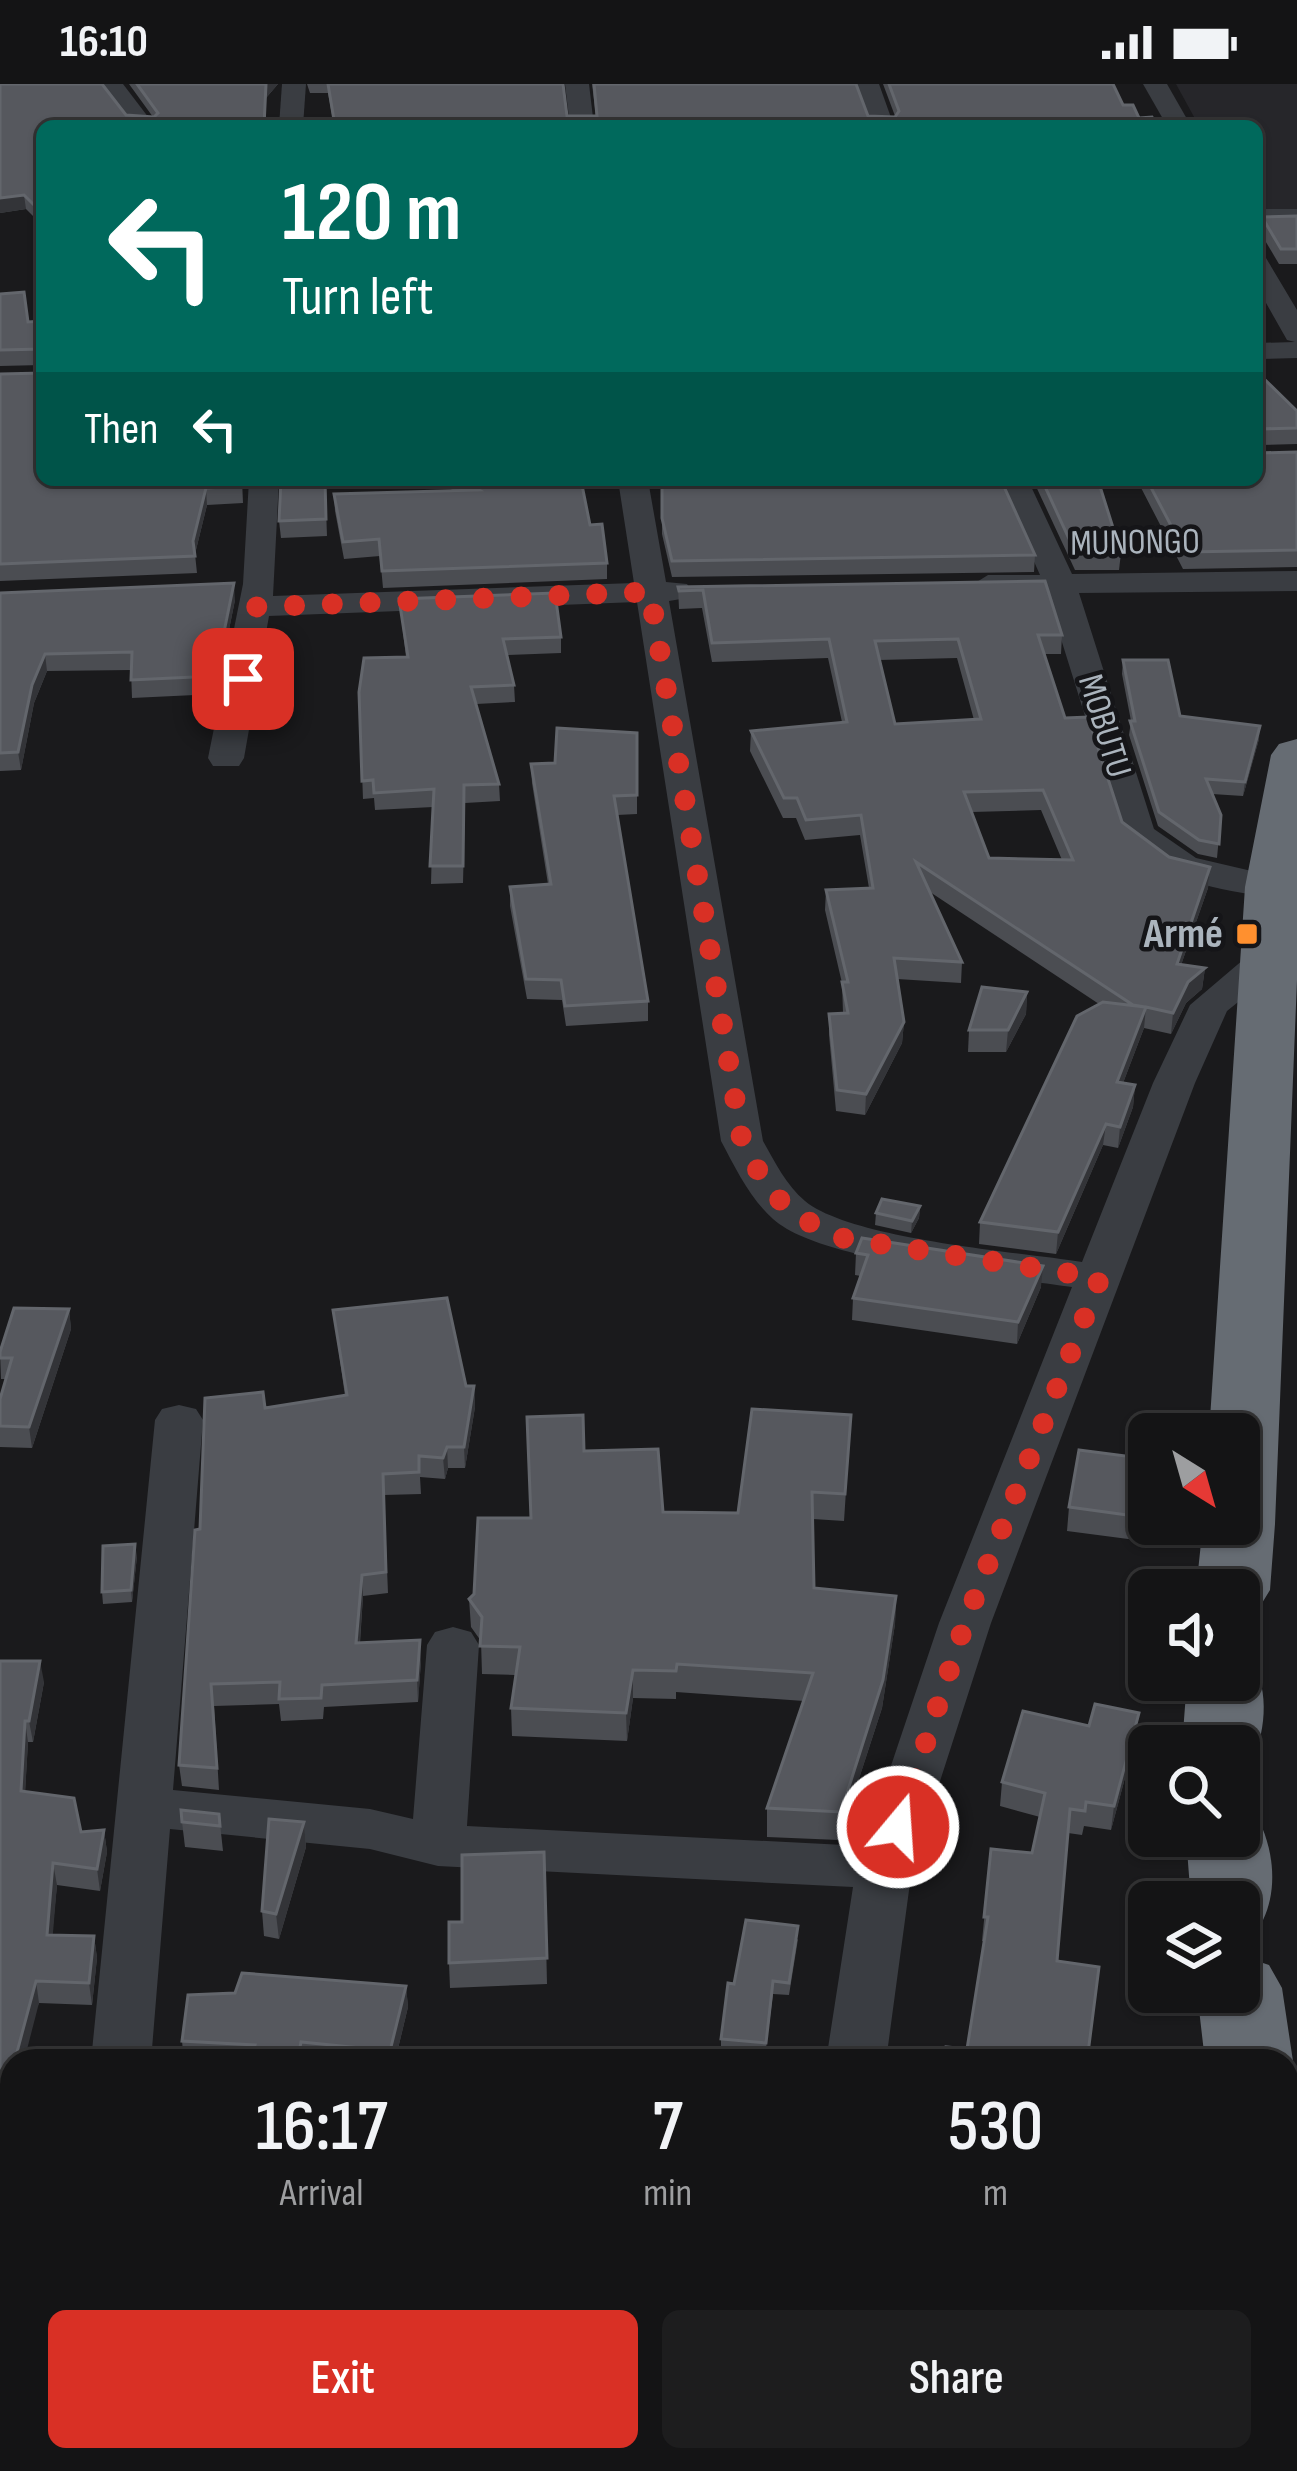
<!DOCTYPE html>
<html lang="en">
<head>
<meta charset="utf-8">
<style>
	:root { --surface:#141415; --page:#1d1d1e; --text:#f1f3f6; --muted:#9d9ea0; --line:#333334; --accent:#d93025 }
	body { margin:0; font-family:"Sofia Sans Condensed",sans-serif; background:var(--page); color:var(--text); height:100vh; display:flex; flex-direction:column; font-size:45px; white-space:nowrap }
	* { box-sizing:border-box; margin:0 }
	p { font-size:39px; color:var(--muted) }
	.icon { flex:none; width:66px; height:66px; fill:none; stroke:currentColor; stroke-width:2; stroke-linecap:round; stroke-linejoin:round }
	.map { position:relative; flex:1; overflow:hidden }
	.side { position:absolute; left:0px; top:1965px; width:1299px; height:423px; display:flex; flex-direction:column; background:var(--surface); border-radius:36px 36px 0 0; box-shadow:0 3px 9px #0004,0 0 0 3px var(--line) }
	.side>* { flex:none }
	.top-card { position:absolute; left:36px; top:36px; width:1227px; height:366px; border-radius:18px; box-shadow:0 3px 9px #0004,0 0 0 3px var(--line); background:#00695c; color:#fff; overflow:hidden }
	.needle { width:78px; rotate:143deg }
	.buttons { position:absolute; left:1128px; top:1329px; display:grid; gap:24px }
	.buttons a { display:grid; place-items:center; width:132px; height:132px; border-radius:18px; background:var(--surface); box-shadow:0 3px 9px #0004,0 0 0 3px var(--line); font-size:60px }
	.pin { position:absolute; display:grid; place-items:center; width:102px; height:102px; color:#fff; margin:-51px; border-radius:24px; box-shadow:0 6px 18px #0006 }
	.me { position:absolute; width:132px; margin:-66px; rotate:18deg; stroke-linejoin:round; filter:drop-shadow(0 0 9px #0008) }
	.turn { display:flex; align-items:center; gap:42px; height:252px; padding:0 48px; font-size:54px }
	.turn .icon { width:156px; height:156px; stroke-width:2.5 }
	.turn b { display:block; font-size:84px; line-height:102px }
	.then { display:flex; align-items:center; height:114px; padding:0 48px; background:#0003; gap:24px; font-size:45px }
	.eta { display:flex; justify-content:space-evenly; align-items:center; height:204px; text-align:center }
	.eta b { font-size:72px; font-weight:600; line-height:84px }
	.button { display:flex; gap:24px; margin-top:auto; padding:24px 48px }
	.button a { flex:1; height:138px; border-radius:18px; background:var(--accent); color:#fff; font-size:48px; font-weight:600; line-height:138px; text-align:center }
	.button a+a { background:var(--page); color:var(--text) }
	.status { display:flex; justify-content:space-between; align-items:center; height:84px; padding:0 60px; background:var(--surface); direction:ltr }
	.status svg { height:33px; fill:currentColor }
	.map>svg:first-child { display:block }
</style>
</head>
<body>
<div class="status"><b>16:10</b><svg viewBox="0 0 49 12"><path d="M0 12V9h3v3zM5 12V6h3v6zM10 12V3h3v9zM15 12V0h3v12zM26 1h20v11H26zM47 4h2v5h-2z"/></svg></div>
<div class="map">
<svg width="1297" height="2387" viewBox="0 0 1297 2387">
	<rect width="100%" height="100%" fill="#1a1a1c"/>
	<polygon fill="#26262a" points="1176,0 1297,0 1297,126 1257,127 1257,42 1199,42"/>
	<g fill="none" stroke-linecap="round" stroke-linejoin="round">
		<g fill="#3a3d42" fill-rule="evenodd">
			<polygon points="99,0 123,0 155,42 131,42"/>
			<polygon points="282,0 306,0 303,42 279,42"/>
			<polygon points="565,0 589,0 594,42 570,42"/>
			<polygon points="855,0 879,0 894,42 870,42"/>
			<polygon points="1143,0 1167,0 1191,42 1167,42"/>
			<rect x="1257" y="125" width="40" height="16"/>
			<polygon points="1257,172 1266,174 1297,226 1297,274 1257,275 1257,259 1295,258 1287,256 1257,203"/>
			<path d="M 249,396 L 279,396 L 273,512 L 634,499 L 618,396 L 648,396 L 666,498 L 687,500 L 692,507 L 687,514 L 669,517 L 763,1057 C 775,1078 786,1101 805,1117 C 851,1155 1017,1168 1082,1178 L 1153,999 L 1190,921 L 1257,864 L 1271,860 L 1297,864 L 1297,888 L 1279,885 L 1227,927 L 1195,999 L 991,1539 L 912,1784 L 886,1977 L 826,1977 L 853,1803 L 438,1782 L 370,1765 L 170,1745 L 151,1977 L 91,1977 L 155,1336 L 162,1325 L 179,1321 L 196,1325 L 203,1336 L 173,1706 L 370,1725 L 413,1735 L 427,1561 L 435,1548 L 453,1543 L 471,1548 L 479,1561 L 467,1742 L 864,1762 L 939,1539 L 1072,1203 C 1001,1192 822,1179 773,1135 C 749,1113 736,1085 721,1057 L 637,518 L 269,532 L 244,674 L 239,682 L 213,682 L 208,674 L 243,500 Z"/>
			<path d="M 998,396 L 1028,396 L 1072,490 L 1297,487 L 1297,507 L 1079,509 L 1154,745 L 1196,774 L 1286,795 L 1292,803 L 1286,811 L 1273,814 C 1218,805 1165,798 1124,757 L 1047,510 L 988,511 L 972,501 L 988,491 L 1040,491 Z"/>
			<polygon points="776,2376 842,2376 841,2387 775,2387"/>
		</g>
		<g fill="#666c73" fill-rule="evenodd">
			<polygon points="1297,655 1297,896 1275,1440 1270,1506 1259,1524 1239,1530 1239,1506 1196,1506 1203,1440 1239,1440 1239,1350 1209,1350 1245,803 1271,671 1279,660"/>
			<path d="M 1239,1573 L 1252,1577 C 1270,1607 1266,1652 1249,1682 L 1239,1685 L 1239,1662 L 1182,1662 L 1187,1596 L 1239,1596 Z"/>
			<path d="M 1239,1726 L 1256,1731 C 1274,1763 1279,1807 1261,1840 L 1239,1847 L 1239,1818 L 1191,1818 L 1186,1752 L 1239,1752 Z"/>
			<polygon points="1239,1871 1269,1881 1282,1904 1293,1977 1287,1988 1287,1977 1205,1977 1197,1908 1239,1908"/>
			<polygon points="1287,2200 1297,2204 1297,2352 1287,2348"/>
		</g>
	</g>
	<g fill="#4b4d52" fill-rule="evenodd">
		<polygon points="0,0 102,0 126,31 153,33 129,0 278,0 266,14 266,42 42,42 42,141 26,125 0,129"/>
		<polygon points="307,0 563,0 567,32 596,32 592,0 856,0 868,32 895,32 883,0 1113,0 1123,21 1139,34 1157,42 334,42 328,9 310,9"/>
		<polygon points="1297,132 1297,180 1279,180 1260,148 1262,133"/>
		<polygon points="0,210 28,238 42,237 42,281 0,282"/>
		<polygon points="1257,288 1297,327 1297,360 1257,361"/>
		<polygon points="0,290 242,396 243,419 207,421 195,470 197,489 0,497"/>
		<polygon points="1297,368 1297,483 1183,485 1137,396 1257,396"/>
		<polygon points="325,396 327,452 281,454 279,437"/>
		<polygon points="436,396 581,396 590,441 607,479 607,495 383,504 380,472 344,475 335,427 334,410 454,407"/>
		<polygon points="662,396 1035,471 1034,488 672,493 662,450"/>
		<polygon points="1033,396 1098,396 1121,469 1119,486 1075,486"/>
		<path d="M 678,503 L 1062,551 L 1061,570 L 1044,570 L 1065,634 L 1122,738 L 1169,773 L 1210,783 L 1208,804 L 1181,881 L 1205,884 L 1202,905 L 1186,919 L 1171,950 L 1144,944 L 1123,999 L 1135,1001 L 1133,1023 L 1118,1064 L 1103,1061 L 1056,1170 L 979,1160 L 980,1138 L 1099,920 L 930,808 L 962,878 L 961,899 L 897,895 L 904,938 L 902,959 L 865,1031 L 836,1027 L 829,951 L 829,930 L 843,929 L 842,899 L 825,826 L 826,806 L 869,804 L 860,751 L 805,756 L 796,734 L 783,734 L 750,667 L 751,647 L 842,638 L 828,574 L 712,578 L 702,524 L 679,525 ZM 957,574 L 974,636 L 895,640 L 879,576 ZM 1041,726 L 1062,776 L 989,774 L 972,728 Z"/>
		<polygon points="0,509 235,516 216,610 132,614 131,586 47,587 34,619 21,686 0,687"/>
		<polygon points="399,515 561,553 561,569 507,571 514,601 515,618 476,620 499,700 500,717 465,719 463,799 431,800 433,723 375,726 374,714 363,715 359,608 406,573"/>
		<polygon points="1123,576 1180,632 1259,655 1243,712 1212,710 1221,731 1217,774 1198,770 1158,742 1129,651 1131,637 1122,590"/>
		<polygon points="637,649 637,730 617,731 648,917 648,937 566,942 562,916 527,915 510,822 510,803 548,800 532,699 531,680 555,679"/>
		<polygon points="1027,908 1026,930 1006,968 968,968 969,946"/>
		<polygon points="920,1122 919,1134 911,1149 875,1141 876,1129"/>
		<polygon points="856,1169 1041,1203 1017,1260 852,1236 853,1214 861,1192 855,1191"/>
		<polygon points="69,1225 71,1245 32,1364 0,1363 0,1315 6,1295 1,1295 0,1268"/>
		<polygon points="333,1226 466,1302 474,1302 475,1323 465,1384 448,1384 445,1395 420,1393 421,1410 384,1411 388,1509 363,1512 360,1559 421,1577 418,1618 324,1623 323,1635 281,1637 279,1620 214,1622 219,1706 182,1702 179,1681 200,1445 265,1324 345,1312"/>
		<polygon points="851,1331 844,1437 813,1435 814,1504 896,1512 895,1540 882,1624 839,1756 767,1753 767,1724 804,1617 676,1608 676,1615 633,1614 627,1657 512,1652 511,1624 515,1591 482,1590 481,1557 471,1543 469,1515 531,1434 584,1367 663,1428 738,1429"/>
		<polygon points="1149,1375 1149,1440 1154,1440 1151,1458 1067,1447 1069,1423"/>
		<polygon points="137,1472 132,1518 103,1520 102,1508"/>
		<polygon points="0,1577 44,1598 33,1658 28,1658 25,1708 81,1748 104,1746 107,1768 100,1807 57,1801 52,1851 94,1852 97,1874 92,1921 39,1919 12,1977 12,2035 0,2035"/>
		<polygon points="1136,1653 1111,1746 1084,1742 1082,1751 1068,1749 984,1857 982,1857 991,1765 1032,1769 1040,1733 1000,1722 1002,1698"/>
		<polygon points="219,1730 223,1767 185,1763 182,1738"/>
		<polygon points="304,1738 306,1763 279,1855 264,1852 262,1827"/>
		<polygon points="544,1768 547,1900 450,1904 449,1879 462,1838"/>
		<polygon points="798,1855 789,1911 773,1910 765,1972 721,1968 721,1955 734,1900"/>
		<polygon points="406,1902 408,1923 395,1977 184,1977 182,1957"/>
		<polygon points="12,2376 334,2376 334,2387 0,2387"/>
		<polygon points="1106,2376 1143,2376 1142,2387 1105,2387"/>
	</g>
	<g fill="#333438">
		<polygon points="266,0 278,0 266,14 264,42"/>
		<polygon points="24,111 26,125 0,129 0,114"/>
		<polygon points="206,404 207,421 194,474 193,457"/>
		<polygon points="234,499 235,516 216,610 215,592"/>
		<polygon points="45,570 47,587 34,619 21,686 18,668 32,601"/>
		<polygon points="1260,642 1259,655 1243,712 1245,698"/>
		<polygon points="1210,783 1208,804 1174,901 1177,880"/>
		<polygon points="1205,884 1202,905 1186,919 1171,950 1173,929 1188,898"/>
		<polygon points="1027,908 1026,930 1006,968 1008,946"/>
		<polygon points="1146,923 1144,944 1115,1020 1117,998"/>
		<polygon points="904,938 902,959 865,1031 866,1010"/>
		<polygon points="1135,1001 1133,1023 1118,1064 1120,1043"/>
		<polygon points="1106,1040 1103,1061 1056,1170 1058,1148"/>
		<polygon points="920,1122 919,1134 911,1149 912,1137"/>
		<polygon points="1043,1182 1041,1203 1017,1260 1018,1238"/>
		<polygon points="69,1225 71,1245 32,1364 29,1343"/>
		<polygon points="474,1302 475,1323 465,1384 464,1363"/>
		<polygon points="447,1363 448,1384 445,1395 443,1374"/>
		<polygon points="135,1460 137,1472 132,1518 131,1506"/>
		<polygon points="362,1491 363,1512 358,1581 356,1559"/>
		<polygon points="896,1512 895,1540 882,1624 839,1756 841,1728"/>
		<polygon points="420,1556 421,1577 418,1618 417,1596"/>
		<polygon points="40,1577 44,1598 33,1658 29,1637"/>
		<polygon points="633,1586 633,1614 627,1657 626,1629"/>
		<polygon points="1139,1629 1136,1653 1111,1746 1114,1722"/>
		<polygon points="25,1637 28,1658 24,1729 21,1707"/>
		<polygon points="304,1738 306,1763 279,1855 276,1830"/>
		<polygon points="104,1746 107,1768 100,1807 97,1785"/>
		<polygon points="53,1779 57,1801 51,1872 47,1851"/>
		<polygon points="94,1852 97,1874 92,1921 89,1899"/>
		<polygon points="36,1897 39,1919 24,1977 17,1968"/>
		<polygon points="406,1902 408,1923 395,1977 391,1977 390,1967"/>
	</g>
	<g fill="#56585e" stroke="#63666c" stroke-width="3" fill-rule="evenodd">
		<polygon points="0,0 102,0 126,31 154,33 158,29 137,0 266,0 264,42 42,42 42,129 24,111 0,114"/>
		<polygon points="328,0 563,0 567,32 597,32 594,0 856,0 868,32 895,33 899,27 889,0 1113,0 1123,21 1133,21 1139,34 1152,33 1157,42 335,42"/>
		<polygon points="1297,132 1297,165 1281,165 1262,133"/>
		<polygon points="24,208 28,238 42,237 42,265 0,266 0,210"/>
		<polygon points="1257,288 1297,327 1297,344 1257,345"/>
		<polygon points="42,289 42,396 242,396 242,402 206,404 193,457 195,472 0,480 0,290"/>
		<polygon points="1297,368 1297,466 1185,468 1147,396 1257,396 1257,369"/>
		<polygon points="281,396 325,396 326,435 279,437"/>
		<polygon points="462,396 581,396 590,441 602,440 607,479 382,487 379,455 343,458 334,410 479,406"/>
		<polygon points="662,396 1001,396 1035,471 672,477 662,434"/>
		<polygon points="1042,396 1098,396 1121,469 1076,470"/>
		<path d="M 1045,497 L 1062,551 L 1038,551 L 1065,634 L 1088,633 L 1122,738 L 1169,773 L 1210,783 L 1177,880 L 1205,884 L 1188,898 L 1173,929 L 1146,923 L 1117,998 L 1135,1001 L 1120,1043 L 1106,1040 L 1058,1148 L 980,1138 L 1077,932 L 1103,918 L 1145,923 L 1133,921 L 916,778 L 962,878 L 894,874 L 904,938 L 866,1010 L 837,1006 L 829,930 L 848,929 L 842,898 L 848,898 L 826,806 L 873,804 L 861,731 L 806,736 L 797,714 L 784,714 L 751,647 L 847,638 L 829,555 L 712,559 L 703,506 L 679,507 L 678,503 ZM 958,555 L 981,635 L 895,640 L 875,557 ZM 1043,706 L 1073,776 L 989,774 L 964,708 Z"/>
		<polygon points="234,499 215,592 131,596 132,568 45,570 32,601 18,668 0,669 0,509"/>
		<polygon points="555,509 561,553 503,555 514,601 471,603 499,700 464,701 463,782 430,782 434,705 374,709 373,696 362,697 359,608 364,574 408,573 399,515"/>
		<polygon points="1123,576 1168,576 1180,632 1260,642 1245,698 1206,695 1221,731 1219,760 1199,756 1159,728 1130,637 1135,637"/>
		<polygon points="557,644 637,649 637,711 614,712 648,917 565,922 561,896 526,895 510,803 551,800 531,680 555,679"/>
		<polygon points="982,903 1027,908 1008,946 969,946"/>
		<polygon points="882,1115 920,1122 912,1137 876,1129"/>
		<polygon points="862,1154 1043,1182 1018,1238 853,1214 868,1171 856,1169"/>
		<polygon points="447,1214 466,1302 474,1302 464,1363 447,1363 443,1374 419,1372 419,1388 383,1390 386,1488 362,1491 356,1559 420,1556 417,1596 322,1601 321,1614 279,1615 280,1598 211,1600 217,1684 179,1681 195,1446 200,1445 205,1314 263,1308 265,1324 347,1311 333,1226"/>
		<polygon points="14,1224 69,1225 29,1343 0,1342 0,1315 12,1274 0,1274 0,1268"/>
		<polygon points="752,1325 851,1331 845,1410 812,1408 814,1504 896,1512 883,1596 841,1728 767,1724 813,1589 677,1580 676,1587 633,1586 626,1629 511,1624 520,1563 480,1562 482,1533 469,1515 474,1510 478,1434 531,1434 527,1333 583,1331 584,1367 658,1365 663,1428 738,1429"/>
		<polygon points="1079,1366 1149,1375 1149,1434 1069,1423"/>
		<polygon points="135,1460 131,1506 102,1508 103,1462"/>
		<polygon points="0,1577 40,1577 29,1637 25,1637 21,1707 74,1714 81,1748 104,1746 97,1785 53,1779 47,1851 94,1852 89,1899 36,1897 17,1968 74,1971 73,1977 12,1977 12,2014 0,2013"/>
		<polygon points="1095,1620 1139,1629 1114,1722 1086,1718 1085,1727 1070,1725 1057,1877 1099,1883 1087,1977 944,1977 946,1963 967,1965 988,1833 984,1833 991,1765 1032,1769 1045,1709 1002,1698 1023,1627 1089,1642"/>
		<polygon points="181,1726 219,1730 220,1742 182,1738"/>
		<polygon points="269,1735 304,1738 276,1830 262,1827"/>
		<polygon points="544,1768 547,1874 449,1879 449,1838 462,1838 462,1771"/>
		<polygon points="746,1836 798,1842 789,1899 773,1897 766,1959 721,1955 728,1899 734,1900"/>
		<polygon points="242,1889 406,1902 390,1967 301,1958 298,1973 252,1971 255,1961 182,1957 188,1911 235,1909"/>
		<polygon points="0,2095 12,2095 12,2376 154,2376 88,2387 0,2387 0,2247 2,2246"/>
		<polygon points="183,2376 331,2376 331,2387 182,2387"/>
		<polygon points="393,2376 500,2376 501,2387 393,2387"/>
		<polygon points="566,2376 707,2376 706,2387 565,2387"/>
		<polygon points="1107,2376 1143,2376 1143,2382 1107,2377"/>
		<polygon points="890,2384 954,2387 890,2387"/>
	</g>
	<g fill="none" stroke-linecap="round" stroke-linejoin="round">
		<polyline stroke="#d93025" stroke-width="21" stroke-dasharray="0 37.8" points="243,595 254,523 650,508 742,1057 766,1101 791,1128 836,1153 1100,1194 965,1539 898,1743"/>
	</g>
	<rect fill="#ff902f" stroke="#151518" stroke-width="4.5" x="1235" y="838" width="24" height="24" rx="6"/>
	<g text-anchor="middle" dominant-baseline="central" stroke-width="9" stroke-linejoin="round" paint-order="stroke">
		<g font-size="36" fill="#abb4bd" stroke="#151518">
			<text transform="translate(1135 459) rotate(-1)">MUNONGO</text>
			<text transform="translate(1104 642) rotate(73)">MOBUTU</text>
		</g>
		<g font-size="42" font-weight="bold" fill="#abb4bd" stroke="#151518" text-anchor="end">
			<text x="1223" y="850">Armé</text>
		</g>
	</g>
</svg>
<div class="buttons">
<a><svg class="needle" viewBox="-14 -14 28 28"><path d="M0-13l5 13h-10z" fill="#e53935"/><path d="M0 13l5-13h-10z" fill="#9d9ea0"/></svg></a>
<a><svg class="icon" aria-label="sound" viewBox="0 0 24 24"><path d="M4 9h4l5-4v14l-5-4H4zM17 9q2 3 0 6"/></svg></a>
<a><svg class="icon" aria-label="search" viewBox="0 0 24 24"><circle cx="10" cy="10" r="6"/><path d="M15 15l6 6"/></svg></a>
<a><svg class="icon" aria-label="layers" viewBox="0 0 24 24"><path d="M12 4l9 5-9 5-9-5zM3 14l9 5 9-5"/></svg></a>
</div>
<div class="pin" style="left:243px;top:595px;background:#d93025"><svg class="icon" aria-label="arrive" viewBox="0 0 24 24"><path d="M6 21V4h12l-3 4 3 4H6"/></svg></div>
<svg class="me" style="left:898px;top:1743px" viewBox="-20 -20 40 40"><circle r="17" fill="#d93025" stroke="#fff" stroke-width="3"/><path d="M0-11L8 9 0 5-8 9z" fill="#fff"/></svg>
<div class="top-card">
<div class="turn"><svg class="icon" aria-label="left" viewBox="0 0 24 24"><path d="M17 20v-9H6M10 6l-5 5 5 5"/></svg><div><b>120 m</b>Turn left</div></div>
<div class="then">Then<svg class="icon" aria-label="left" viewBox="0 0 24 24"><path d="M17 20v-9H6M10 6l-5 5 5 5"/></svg></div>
</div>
<section class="side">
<div class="eta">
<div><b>16:17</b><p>Arrival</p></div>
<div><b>7</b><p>min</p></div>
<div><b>530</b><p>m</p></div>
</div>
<div class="button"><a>Exit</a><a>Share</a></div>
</section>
</div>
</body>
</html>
